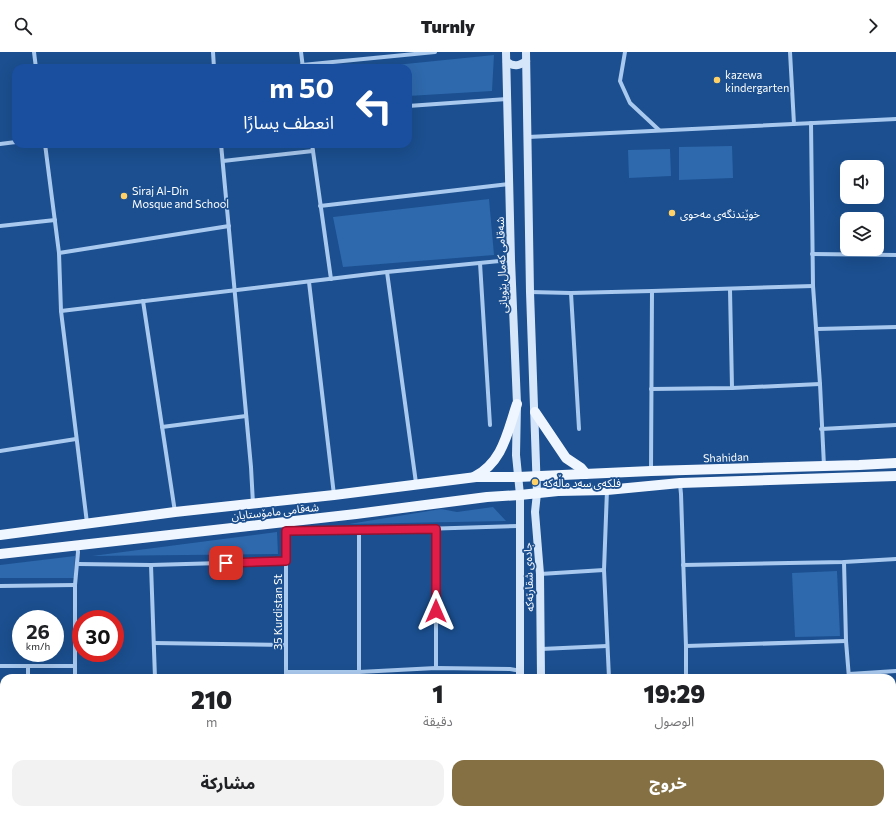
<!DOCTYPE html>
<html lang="ar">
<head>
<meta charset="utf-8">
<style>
	:root { --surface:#fff; --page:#f2f2f2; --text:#202124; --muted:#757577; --accent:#847042 }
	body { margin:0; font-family:Commissioner,"Noto Sans Arabic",sans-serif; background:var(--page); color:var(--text); direction:rtl; height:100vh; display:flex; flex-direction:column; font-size:15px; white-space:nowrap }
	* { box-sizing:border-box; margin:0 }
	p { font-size:13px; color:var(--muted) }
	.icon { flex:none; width:22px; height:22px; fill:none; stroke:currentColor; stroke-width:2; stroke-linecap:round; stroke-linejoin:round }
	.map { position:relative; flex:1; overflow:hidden; direction:ltr }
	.drawer { position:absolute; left:0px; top:622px; width:896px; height:140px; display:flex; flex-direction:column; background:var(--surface); border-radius:12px 12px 0 0; box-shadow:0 4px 16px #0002; direction:rtl }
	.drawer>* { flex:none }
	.hud { position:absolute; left:12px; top:12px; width:400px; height:84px; border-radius:12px; box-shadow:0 4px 16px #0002; direction:rtl; background:#1a4fa0; color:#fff; overflow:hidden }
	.controls { position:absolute; left:840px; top:108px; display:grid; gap:8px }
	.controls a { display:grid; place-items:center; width:44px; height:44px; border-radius:8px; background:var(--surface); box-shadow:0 4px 16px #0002; font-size:20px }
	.speed { position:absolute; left:12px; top:558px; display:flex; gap:8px; font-size:20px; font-weight:700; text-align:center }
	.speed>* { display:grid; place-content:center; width:52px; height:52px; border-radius:50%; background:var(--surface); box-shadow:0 4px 16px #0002; line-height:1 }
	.speed small { font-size:10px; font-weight:400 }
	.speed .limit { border:6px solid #d22; background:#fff; color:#111 }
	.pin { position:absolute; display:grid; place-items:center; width:34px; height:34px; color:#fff; margin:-17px; border-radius:8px; box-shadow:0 2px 6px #0006 }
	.me { position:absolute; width:44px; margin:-22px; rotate:0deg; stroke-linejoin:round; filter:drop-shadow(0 0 3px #0008) }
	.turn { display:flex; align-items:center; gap:14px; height:84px; padding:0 12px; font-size:18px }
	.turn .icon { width:52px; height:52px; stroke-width:2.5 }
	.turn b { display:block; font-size:28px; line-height:34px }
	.eta { display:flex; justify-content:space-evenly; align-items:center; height:68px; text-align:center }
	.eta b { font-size:24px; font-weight:800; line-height:28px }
	.button { display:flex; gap:8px; margin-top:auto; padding:8px 12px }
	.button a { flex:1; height:46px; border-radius:12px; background:var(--accent); color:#fff; font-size:16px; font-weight:800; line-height:46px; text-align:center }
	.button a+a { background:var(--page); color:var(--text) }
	header { display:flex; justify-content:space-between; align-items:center; height:52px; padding:0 12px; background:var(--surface); font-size:18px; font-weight:800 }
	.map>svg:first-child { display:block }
</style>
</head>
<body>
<header><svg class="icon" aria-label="forward" viewBox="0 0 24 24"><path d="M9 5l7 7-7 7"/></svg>Turnly<svg class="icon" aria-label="search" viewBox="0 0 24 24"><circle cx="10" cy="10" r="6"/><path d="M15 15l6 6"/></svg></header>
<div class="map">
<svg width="896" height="762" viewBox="0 0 896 762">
	<rect width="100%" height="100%" fill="#1b4f8f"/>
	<g fill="#2e69ad">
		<polygon points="494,3 492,39 408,44 408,16 366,16"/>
		<polygon points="732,94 733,126 679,128 679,95"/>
		<polygon points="670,97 671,124 629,126 628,98"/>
		<polygon points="489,147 494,203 343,215 333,165"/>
		<polygon points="493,455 506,469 349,472 441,457 457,460"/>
		<polygon points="277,480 278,502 92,504"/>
		<polygon points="75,504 74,526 0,526 0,513"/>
		<polygon points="837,519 840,584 795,585 792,521"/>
	</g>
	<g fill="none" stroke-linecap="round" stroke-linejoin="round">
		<g stroke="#a9c9ee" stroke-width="4">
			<polyline points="34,0 36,16"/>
			<polyline points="213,0 214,16"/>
			<polyline points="301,0 303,16"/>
			<polyline points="625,0 620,29 630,51 659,78"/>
			<polyline points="790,0 794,72"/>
			<polyline points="302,13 435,0"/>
			<polyline points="408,54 507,47"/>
			<polyline points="811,71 813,234 820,332 824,414"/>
			<polyline points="528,85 896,67"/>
			<polyline points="0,92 16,90"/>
			<polyline points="45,92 59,201 61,259 87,471"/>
			<polyline points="221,92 251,415 253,452"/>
			<polyline points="312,92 331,227"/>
			<polyline points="223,109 313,99"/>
			<polyline points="320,154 509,132"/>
			<polyline points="0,174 55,168"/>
			<polyline points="59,201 229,174"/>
			<polyline points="812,202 896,203"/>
			<polyline points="480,211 490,373"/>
			<polyline points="387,220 416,431"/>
			<polyline points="309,230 334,443"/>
			<polyline points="730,238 732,336"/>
			<polyline points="530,240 571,241 652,239 813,234"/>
			<polyline points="571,241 579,377"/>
			<polyline points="143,249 175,460"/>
			<polyline points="61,259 387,220 511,208"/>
			<polyline points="817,277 896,275"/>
			<polyline points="651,337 732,336 820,332"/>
			<polyline points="162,375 246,364"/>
			<polyline points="821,377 896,373"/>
			<polyline points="0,399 76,387"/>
			<polyline points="651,418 652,239"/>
			<polyline points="680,432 681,442 686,594 686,626"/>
			<polyline points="607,438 604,518 609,626"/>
			<polyline points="286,470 286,626"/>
			<polyline points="286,479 359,479 519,474"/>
			<polyline points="844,510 846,589 849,626"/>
			<polyline points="78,512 151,513 286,509"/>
			<polyline points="151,513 155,626"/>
			<polyline points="683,513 844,510 896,507"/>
			<polyline points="540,522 604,518"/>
			<polyline points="0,534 75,533"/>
			<polyline points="154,591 286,593"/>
			<polyline points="686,594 846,589"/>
			<polyline points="541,597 607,594"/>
			<polyline points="0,614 74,614"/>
			<polyline points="436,616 436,477"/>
			<polyline points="286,620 359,620 436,616 510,617 521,619"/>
			<polyline points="359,620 359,479"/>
			<polyline points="849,622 896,619"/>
			<polyline points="609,625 686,625"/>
			<polyline points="28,626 28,614"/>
			<polyline points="75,626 75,533 78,500 77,494"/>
			<polyline points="892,666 896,666"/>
			<polyline points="0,689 4,689"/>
			<polyline points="892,733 896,733"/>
			<polyline points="286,758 286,762"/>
			<polyline points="359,758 359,762"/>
			<polyline points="435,758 435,762"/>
			<polyline points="748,758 748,762"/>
			<polyline points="884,758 884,762"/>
			<polyline points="78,762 78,758"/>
		</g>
		<g stroke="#d6e6fa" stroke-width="8">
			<polyline points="506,0 511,208 517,352 516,403 520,443 520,626"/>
			<polyline points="526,0 530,240 537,441 535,460 540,522 541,626"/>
			<path d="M 507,10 C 514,15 519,14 526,9"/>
			<polyline points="521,758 521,762"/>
			<polyline points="542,762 542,758"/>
		</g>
		<g stroke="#f0f6ff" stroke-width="10">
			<polyline points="535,360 566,406 581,416 586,422"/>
			<path d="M 474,425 C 503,410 507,381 517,352"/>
			<polyline points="0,483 175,460 334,443 476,425 518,425 651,419 859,413 896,411"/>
			<polyline points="0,502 356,462 487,445 520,443 558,439 607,438 680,431 896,424"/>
		</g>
	</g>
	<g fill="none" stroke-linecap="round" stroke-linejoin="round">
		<defs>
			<polyline id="route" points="226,511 286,509 286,479 436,477 436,559"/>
		</defs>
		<use href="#route" stroke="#92132f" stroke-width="10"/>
		<use href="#route" stroke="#e11d48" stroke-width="7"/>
	</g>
	<g fill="#ffd166" stroke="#1b4f8f" stroke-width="1.5">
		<circle cx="717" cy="28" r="4"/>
		<circle cx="124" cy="144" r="4"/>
		<circle cx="672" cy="161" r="4"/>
		<circle cx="535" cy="430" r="4"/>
	</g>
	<g text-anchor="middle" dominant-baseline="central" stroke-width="3.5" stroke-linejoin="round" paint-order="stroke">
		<g font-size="11" fill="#fff" stroke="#1b4f8f" text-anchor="start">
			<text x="725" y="22">kazewa<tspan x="725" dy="13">kindergarten</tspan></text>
			<text x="132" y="138">Siraj Al-Din<tspan x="132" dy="13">Mosque and School</tspan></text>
			<text x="680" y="161">خوێندنگەی مەحوی</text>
			<text x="543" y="430">فلکەی سەد ماڵەکە</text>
		</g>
		<g font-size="11" fill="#fff" stroke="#1b4f8f">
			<text transform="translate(501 213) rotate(-92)">شەقامی کەمال بێویانی</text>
			<text transform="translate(726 405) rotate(-2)">Shahidan</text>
			<text transform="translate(275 459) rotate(-6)">شەقامی مامۆستایان</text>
			<text transform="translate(528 525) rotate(-92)">جادەی شقارتەکە</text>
			<text transform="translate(277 560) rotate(-90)">35 Kurdistan St</text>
		</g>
	</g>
</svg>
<div class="controls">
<a><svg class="icon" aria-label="sound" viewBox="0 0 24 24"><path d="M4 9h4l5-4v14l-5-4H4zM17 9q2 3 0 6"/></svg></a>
<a><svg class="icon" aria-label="layers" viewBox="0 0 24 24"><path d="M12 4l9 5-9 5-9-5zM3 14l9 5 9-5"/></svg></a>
</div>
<div class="speed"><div>26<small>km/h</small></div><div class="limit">30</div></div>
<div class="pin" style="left:226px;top:511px;background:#d93025"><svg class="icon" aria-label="arrive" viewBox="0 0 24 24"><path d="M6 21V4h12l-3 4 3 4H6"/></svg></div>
<svg class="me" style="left:436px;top:559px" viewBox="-20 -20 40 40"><path d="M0-17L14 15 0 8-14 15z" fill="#e11d48" stroke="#fff" stroke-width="4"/></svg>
<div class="hud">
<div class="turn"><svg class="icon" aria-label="left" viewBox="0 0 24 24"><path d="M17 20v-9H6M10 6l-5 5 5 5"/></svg><div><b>50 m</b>انعطف يسارًا</div></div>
</div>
<section class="drawer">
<div class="eta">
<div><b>19:29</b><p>الوصول</p></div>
<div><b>1</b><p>دقيقة</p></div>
<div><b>210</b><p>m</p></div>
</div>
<div class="button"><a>خروج</a><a>مشاركة</a></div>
</section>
</div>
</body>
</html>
